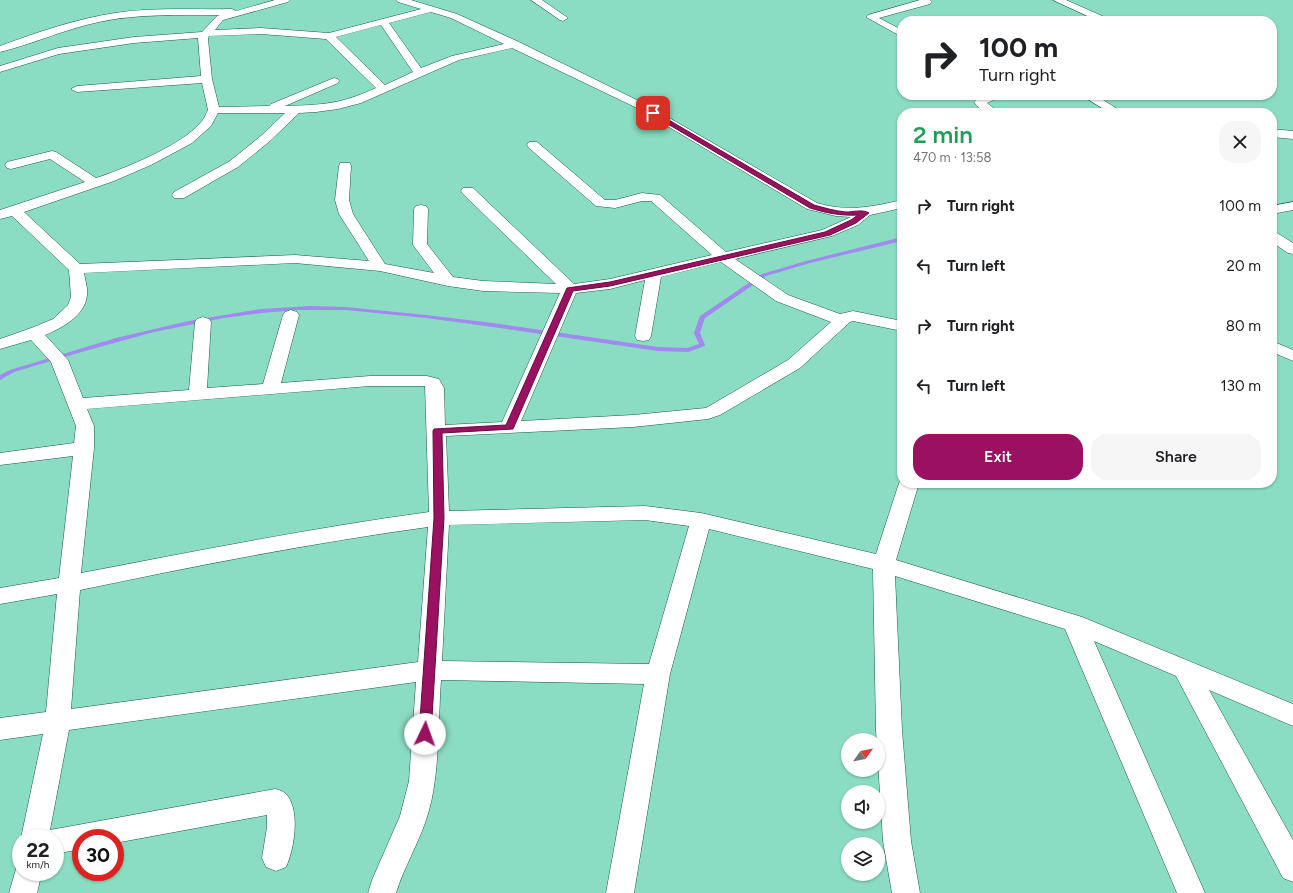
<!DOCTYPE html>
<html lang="en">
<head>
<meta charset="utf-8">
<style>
	:root { --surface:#fff; --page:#f6f6f6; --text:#202124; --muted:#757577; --accent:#9b1161 }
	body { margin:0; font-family:Figtree,sans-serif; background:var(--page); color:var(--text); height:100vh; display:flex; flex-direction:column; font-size:15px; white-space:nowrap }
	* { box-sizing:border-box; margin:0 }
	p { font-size:13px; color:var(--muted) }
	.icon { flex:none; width:22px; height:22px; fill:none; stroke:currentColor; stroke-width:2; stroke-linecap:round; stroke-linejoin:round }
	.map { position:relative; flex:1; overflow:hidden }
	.details { position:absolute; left:897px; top:108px; width:380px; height:380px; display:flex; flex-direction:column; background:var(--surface); border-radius:16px; box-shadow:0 1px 3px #0004 }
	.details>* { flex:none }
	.banner { position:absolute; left:897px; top:16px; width:380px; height:84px; border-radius:16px; box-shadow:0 1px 3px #0004; background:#fff; color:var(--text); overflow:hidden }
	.needle { width:26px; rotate:57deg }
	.fabs { position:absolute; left:841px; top:733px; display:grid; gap:8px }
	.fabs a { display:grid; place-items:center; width:44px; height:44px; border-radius:50%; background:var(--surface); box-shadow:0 1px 3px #0004; font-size:20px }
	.speed { position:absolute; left:12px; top:829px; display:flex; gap:8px; font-size:20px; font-weight:700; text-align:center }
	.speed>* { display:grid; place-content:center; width:52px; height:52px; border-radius:50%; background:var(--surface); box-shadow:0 1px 3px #0004; line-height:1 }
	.speed small { font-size:10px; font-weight:400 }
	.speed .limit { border:6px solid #d22; background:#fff; color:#111 }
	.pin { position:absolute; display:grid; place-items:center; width:34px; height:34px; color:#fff; margin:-17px; border-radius:8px; box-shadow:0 2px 6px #0006 }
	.me { position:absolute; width:44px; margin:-22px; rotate:3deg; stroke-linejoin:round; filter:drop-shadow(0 0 3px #0008) }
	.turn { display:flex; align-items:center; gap:14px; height:84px; padding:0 16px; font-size:18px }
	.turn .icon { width:52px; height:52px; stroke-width:2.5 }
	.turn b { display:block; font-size:28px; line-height:34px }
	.round { display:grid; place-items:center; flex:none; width:42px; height:42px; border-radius:16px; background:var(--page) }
	.head { display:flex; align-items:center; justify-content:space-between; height:68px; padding:0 16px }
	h1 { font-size:24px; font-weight:600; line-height:30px; color:#1e9e55 }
	.action { display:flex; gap:8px; margin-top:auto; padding:8px 16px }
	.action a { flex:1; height:46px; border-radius:16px; background:var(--accent); color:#fff; font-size:16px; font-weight:600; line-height:46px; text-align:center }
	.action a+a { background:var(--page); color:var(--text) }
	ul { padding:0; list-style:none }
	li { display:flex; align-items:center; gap:12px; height:60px; padding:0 16px }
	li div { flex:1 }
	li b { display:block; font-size:15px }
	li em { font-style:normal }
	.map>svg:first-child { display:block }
</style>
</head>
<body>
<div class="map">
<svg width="1293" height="893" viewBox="0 0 1293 893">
	<rect width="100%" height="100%" fill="#8adcc3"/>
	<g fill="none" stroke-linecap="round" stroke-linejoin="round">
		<polygon fill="#a089ef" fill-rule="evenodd" points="902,237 902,241 810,263 766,276 705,318 700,333 705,345 704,346 688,352 658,351 493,327 426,318 346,310 298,310 261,313 224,318 154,332 85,351 14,372 0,380 0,375 10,370 116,338 189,321 261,309 310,306 346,307 426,315 493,323 658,347 687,348 699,344 694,333 700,316 762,274 806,261"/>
		<defs>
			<g id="minor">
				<path d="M 275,0 L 290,0 L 288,2 L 223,20 L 215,30 L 261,28 L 329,33 L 421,9 L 398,2 L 396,0 L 411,0 L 457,14 L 519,42 L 645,104 L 817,203 C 847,212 872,207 902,200 L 902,208 L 870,215 L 858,225 L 832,236 L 735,259 L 788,295 L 840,314 L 853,311 L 902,321 L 902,331 L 853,321 L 850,322 L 800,368 L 720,415 L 708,419 L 633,427 L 446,436 L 449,511 L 645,506 L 701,513 L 876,554 L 899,483 L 902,478 L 902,483 L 919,483 L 896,560 L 1082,617 L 1293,704 L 1293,726 L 1209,690 L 1293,840 L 1293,882 L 1283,878 L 1176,676 L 1094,641 L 1205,893 L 1177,893 L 1065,629 L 895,576 L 902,730 L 911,841 L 920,893 L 892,893 L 883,841 L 876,730 L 873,569 L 709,529 L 670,674 L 634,893 L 606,893 L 644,684 L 441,680 C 438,721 440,778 427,817 C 419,843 404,867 396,893 L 368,893 L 372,880 L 400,816 L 409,781 L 416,682 L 69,730 L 50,830 L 275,789 C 279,790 283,791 286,794 C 301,810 294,850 286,867 L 276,871 L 266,867 L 262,858 L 267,827 L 267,815 L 115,843 L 115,838 L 81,838 L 81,849 L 55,854 L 55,838 L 21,838 L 43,734 L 0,740 L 0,718 L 46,712 L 57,594 L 0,604 L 0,588 L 59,578 L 73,456 L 0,465 L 0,453 L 74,443 L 76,426 L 51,362 L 31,340 L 0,349 L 0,339 L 34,327 L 53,319 L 68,305 L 71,297 L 69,270 L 12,216 L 0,219 L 0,210 L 85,182 L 50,159 L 11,169 L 7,168 L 5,165 L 7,162 L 52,151 L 56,152 L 96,178 C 124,169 185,144 202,121 C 205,118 206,113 208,110 L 202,83 L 77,92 L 71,89 L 77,86 L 201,76 L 198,38 L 134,43 L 59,54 L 0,72 L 0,66 L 58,48 L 134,37 L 202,32 L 217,16 L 220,15 C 180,16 139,13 99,22 C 65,29 33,44 0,52 L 0,46 C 38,32 76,19 115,13 C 154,7 193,10 232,9 L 236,11 ZM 431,12 L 451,18 L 504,44 L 452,56 L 421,68 L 389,23 ZM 381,25 L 413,72 L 385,85 L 336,37 ZM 261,34 L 326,39 L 376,88 C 341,104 323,105 285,106 L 338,83 L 339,81 L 338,79 L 334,78 L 271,104 L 269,106 L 219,107 L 212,79 L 208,39 L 209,36 ZM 512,48 L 637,108 L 807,209 L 836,216 L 851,217 L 822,230 L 726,252 L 660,195 L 642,193 L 615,200 L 605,200 L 537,142 L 529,142 L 527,145 L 529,148 L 596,206 L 615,208 L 642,201 L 651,201 L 712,255 L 610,279 L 574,284 L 473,188 L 463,188 L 461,191 L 463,194 L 556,284 L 483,281 L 453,277 L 427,244 L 428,209 L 426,206 L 421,205 L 416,206 L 414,209 L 413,245 L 434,273 L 385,264 L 353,214 L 349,200 L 351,166 L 350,163 L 340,163 L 339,166 L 335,200 L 339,214 L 369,261 L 295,255 L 80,264 L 24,212 L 114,181 L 151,165 L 192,143 L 211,126 L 218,113 L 285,113 L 262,135 L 230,161 L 174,192 L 172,195 L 174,198 L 184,198 L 238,167 L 270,141 L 299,113 L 316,112 L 338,109 L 361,103 L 459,60 ZM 721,262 L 776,301 L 831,322 L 788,360 L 706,408 L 633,415 L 521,421 L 576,293 L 610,289 L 645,280 L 635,336 L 637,340 L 643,341 L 649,340 L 651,336 L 661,277 ZM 295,263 L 380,271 L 448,286 L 483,291 L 560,293 L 502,422 L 445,425 L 444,388 L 439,379 L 427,376 L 370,376 L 281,383 L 299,315 L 297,312 L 291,310 L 285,312 L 283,315 L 263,384 L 207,388 L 211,322 L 209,319 L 203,317 L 197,319 L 195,322 L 189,390 L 83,398 L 68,360 L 45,335 C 62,328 85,316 87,295 C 88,288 85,280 84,273 ZM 370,386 L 425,386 L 429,512 C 312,528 197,551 81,573 L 94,448 L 94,426 L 87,409 ZM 645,520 L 689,526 L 649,664 L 442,661 L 449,525 ZM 428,527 L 418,662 L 71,709 L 80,590 C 195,566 311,543 428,527 Z"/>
				<polygon points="531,0 542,0 568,18 563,21 560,20"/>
				<polygon points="920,0 930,0 932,2 930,4 879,18 902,30 902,37 866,17 868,15"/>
				<polygon points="1053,0 1066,0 1109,19 1111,21 1098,21"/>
				<path d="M 987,95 L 1002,95 L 1000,97 L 987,103 L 1000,113 C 988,113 981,112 974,102 L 976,100 Z"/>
				<polygon points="1081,95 1095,95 1124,113 1110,113"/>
				<polygon points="1272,129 1293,131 1293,139 1272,137"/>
				<polygon points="1293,202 1293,210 1272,214 1272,206"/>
				<polygon points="1272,232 1277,233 1293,243 1293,254 1288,253 1272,242"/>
				<polygon points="1272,341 1293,350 1293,361 1272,352"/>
				<polygon points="21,861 21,872 42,872 37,893 9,893 18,862"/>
			</g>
		</defs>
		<use href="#minor" stroke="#195b4a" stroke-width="1"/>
		<use href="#minor" fill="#fff" fill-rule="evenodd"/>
	</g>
	<path fill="#9b1161" stroke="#650b3f" d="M 651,112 L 655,112 L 814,205 C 825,208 835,211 846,212 C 853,212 863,209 869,213 L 856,223 L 830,235 L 610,286 L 573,291 L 513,429 L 442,433 L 444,518 L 431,734 L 429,737 L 425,739 L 421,737 L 419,734 L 434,518 L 433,431 L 434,429 L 506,425 L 567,288 L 610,282 L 825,232 L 851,220 L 858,215 C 841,216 826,213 810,208 L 651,114 Z"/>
</svg>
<div class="fabs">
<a><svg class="needle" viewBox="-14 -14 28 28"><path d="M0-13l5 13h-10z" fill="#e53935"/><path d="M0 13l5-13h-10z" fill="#757577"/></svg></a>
<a><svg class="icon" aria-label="sound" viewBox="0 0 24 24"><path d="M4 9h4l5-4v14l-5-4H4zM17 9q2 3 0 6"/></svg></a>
<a><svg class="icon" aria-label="layers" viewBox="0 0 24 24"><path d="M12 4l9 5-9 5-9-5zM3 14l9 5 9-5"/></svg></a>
</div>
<div class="speed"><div>22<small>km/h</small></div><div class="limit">30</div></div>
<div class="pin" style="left:653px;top:113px;background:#d93025"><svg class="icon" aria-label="arrive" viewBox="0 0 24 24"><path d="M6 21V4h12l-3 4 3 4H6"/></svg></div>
<svg class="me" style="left:425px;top:734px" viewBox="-20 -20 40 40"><circle r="19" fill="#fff"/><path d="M0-13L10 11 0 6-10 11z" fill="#9b1161"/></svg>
<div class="banner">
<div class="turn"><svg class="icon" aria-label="right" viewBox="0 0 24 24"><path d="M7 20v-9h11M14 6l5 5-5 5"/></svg><div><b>100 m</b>Turn right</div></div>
</div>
<section class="details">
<div class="head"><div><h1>2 min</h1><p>470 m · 13:58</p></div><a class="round"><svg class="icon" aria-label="close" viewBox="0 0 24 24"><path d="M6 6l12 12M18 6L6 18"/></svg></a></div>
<ul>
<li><svg class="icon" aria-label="right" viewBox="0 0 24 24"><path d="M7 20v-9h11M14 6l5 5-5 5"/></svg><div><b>Turn right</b></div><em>100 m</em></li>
<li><svg class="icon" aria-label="left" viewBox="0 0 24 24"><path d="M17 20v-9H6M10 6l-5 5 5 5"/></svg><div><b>Turn left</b></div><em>20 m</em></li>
<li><svg class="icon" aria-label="right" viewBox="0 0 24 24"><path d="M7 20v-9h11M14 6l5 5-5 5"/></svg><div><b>Turn right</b></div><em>80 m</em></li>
<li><svg class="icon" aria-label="left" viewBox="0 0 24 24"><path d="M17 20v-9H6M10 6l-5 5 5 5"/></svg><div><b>Turn left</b></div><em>130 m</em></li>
</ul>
<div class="action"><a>Exit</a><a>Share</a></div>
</section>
</div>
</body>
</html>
